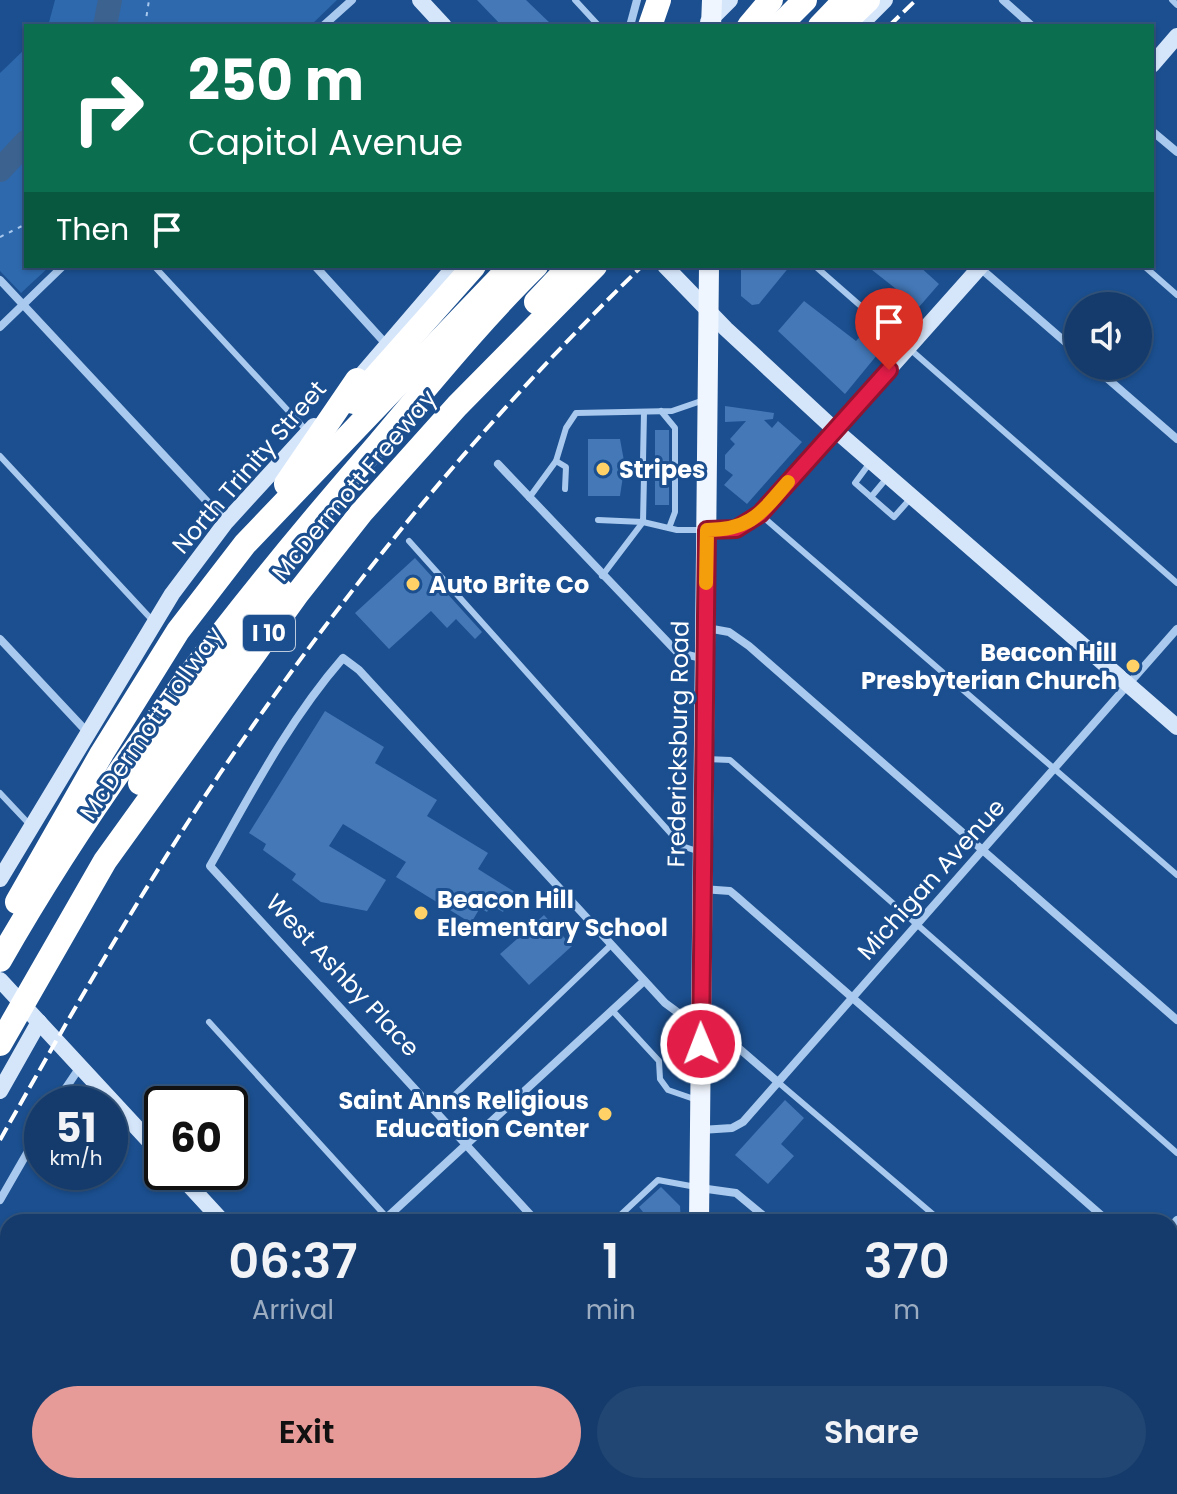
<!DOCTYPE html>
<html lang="en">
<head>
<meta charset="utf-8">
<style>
	:root { --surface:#143b6b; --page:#214673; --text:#f1f3f6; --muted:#9dadc1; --line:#33557e; --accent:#e69b98 }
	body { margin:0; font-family:Poppins,sans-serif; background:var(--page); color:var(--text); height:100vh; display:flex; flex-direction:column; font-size:30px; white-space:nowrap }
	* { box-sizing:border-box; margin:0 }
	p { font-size:26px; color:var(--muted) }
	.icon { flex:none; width:44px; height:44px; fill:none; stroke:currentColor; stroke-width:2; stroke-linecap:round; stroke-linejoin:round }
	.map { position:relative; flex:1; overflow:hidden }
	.side { position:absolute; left:0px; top:1214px; width:1178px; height:280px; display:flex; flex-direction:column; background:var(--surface); border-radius:24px 24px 0 0; box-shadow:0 2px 6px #0004,0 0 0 2px var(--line) }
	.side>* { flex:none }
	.top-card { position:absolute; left:24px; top:24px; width:1130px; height:244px; border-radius:0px; box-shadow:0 2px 6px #0004,0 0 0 2px var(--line); background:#0b6e4f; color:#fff; overflow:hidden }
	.fabs { position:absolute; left:1064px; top:292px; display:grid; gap:16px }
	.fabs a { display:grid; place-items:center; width:88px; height:88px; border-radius:50%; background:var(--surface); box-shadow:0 2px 6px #0004,0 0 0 2px var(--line); font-size:40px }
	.speed { position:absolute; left:24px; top:1086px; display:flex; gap:16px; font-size:40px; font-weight:700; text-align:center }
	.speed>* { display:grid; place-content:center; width:104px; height:104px; border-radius:50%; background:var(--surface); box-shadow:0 2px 6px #0004,0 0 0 2px var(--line); line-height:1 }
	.speed small { font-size:20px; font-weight:400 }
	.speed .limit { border:4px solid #111; border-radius:12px; background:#fff; color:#111 }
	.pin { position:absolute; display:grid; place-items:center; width:68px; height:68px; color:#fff; margin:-82px -34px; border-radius:50% 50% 50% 0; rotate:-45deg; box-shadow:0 0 8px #0007 }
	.pin .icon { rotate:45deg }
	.me { position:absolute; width:88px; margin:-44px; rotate:359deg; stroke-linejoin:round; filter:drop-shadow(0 0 6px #0008) }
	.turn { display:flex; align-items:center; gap:28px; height:168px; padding:0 32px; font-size:36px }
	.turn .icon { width:104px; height:104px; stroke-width:2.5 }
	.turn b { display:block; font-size:56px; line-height:68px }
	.then { display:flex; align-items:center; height:76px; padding:0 32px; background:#0003; gap:16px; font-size:30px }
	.eta { display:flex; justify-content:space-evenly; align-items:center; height:136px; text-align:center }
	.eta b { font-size:48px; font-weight:600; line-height:56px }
	.action { display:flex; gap:16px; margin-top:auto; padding:16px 32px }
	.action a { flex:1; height:92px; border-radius:48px; background:var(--accent); color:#111; font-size:32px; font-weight:600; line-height:92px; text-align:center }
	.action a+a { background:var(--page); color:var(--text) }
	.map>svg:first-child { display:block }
</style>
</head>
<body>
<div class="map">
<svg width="1177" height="1494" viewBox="0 0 1177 1494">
	<rect width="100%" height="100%" fill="#1b4f8f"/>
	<g fill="#2e69ad">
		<polygon points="55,0 337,0 310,26 48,26"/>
		<polygon points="26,48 26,266 50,266 21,293 0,271 0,73"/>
	</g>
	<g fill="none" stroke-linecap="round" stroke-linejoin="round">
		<g stroke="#3c6290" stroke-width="24">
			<polyline points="105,26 110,0"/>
			<polyline points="0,170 26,142"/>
		</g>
	</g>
	<g fill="#4478b7">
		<polygon points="477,0 526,0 553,26 502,26"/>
		<polygon points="741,266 790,266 759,304 752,305 741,296"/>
		<polygon points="867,266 919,266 939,284 919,307"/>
		<polygon points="804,301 856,341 868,328 886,344 845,394 778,331"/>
		<polygon points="725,406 774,413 773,419 764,420 772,428 778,421 802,442 747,504 724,485 733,475 725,469 725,455 735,444 730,439 746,421 725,422"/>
		<polygon points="655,430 669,430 669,505 655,505 655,475 645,470 638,476 623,476 620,496 588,496 588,439 620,439 624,461 637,461 644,467 655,461"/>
		<polygon points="415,558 482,632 475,639 456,619 447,628 431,611 389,649 355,613"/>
		<polygon points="325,711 384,747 375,763 437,800 427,816 488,853 478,869 515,892 503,912 491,905 487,912 480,908 471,923 396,877 406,862 343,824 329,846 386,880 367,911 321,902 292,880 296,874 263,850 266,844 249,833"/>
		<polygon points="544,915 572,946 529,985 500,954"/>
		<polygon points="785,1100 804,1118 781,1144 794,1156 768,1184 735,1155"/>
		<polygon points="661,1187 680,1206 681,1222 641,1222 643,1212 639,1207"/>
	</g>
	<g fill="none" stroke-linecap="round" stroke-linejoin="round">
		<g stroke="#a9c9ee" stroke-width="2" stroke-dasharray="4 6" stroke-linecap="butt">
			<polyline points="145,26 149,0"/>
			<polyline points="0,237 26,224"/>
		</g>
		<g stroke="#a9c9ee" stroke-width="6">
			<polyline points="575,0 599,26"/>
			<polyline points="1172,0 1177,5"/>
			<polyline points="154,266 306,430"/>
			<polyline points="815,266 1177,583"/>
			<polyline points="1144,266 1177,295"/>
			<polyline points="661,411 675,428 675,512 669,528"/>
			<polyline points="0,456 153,621"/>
			<polyline points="556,461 566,467 565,489"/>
			<polyline points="643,461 644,412"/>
			<polyline points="869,464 855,483 894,517 910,499"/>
			<polyline points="871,497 886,479"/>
			<polyline points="529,498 556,461 566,428 576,413 672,411 704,400"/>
			<polyline points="762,516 1177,875"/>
			<polyline points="598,520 643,522 644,476"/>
			<polyline points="409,541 682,846 700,852"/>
			<polyline points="602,576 643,522 677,530 703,530"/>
			<polyline points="707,759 730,760 1177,1153"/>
			<polyline points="0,793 30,825"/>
			<polyline points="612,1010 659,1061 660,1079 668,1090 697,1100"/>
			<polyline points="209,1022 391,1222"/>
			<polyline points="779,1083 942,1222"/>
			<polyline points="437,1112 611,945"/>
			<polyline points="613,1222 658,1180 696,1187"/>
			<polyline points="1170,1421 1177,1427"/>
			<polyline points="639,1486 646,1494"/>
		</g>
		<g stroke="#a9c9ee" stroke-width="8">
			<polyline points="1003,0 1032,26"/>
			<polyline points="323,26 352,0"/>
			<polyline points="630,26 637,0"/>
			<polyline points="1152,131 1177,152"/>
			<polyline points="315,266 386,344"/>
			<polyline points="979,267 1078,353"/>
			<polyline points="0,280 226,522"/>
			<polyline points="0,327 63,266"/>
			<polyline points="1093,366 1177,439"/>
			<polyline points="498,464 677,652 704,659"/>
			<polyline points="707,628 729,632 749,646 1177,1020"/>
			<polyline points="0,639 89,734"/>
			<polyline points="702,889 730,891 736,896 1109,1222"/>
			<polyline points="55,1104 80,1067"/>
			<polyline points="701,1130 732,1128 743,1122 1177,629"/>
			<polyline points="700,1188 736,1193 771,1222"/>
			<polyline points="0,1200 42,1127"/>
			<polyline points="382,1222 644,981"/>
			<path d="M 537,1222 L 210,866 C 250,795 289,720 343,658 L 359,670 L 665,1003 L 684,1017 L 720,1032 L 779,1083"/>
			<polyline points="1170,1228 1177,1220"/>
			<polyline points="1170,1275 1177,1281"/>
			<polyline points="0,1294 8,1303"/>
			<polyline points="178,1486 185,1494"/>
			<polyline points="1070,1486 1080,1494"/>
			<polyline points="252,1494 260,1486"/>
			<polyline points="937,1494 944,1486"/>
		</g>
		<g stroke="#d6e6fa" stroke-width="16">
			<polyline points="420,0 444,26"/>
			<polyline points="708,22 730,0"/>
			<polyline points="859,26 885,0"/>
			<polyline points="1152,65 1177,36"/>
			<polyline points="665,266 726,329 834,429 1177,727"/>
			<polyline points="352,386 455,266"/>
			<polyline points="707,530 736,529 760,514 981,266"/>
			<polyline points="0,879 172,594 226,522 314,426"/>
			<polyline points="0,980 162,1155"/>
			<polyline points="0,1091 39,1022"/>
			<polyline points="177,1172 223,1222"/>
			<polyline points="468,1486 476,1494"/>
			<polyline points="750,1486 759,1494"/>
		</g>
		<g stroke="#f0f6ff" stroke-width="20">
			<polyline points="711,26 712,0"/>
			<polyline points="699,1222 709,266"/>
			<polyline points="693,1486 693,1494"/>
		</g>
		<g stroke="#fff" stroke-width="24">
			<polyline points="650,26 659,0"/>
			<polyline points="749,26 771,0"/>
			<polyline points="779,26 805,0"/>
			<polyline points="820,26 845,0"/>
			<polyline points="841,26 868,0"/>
			<polyline points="536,302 570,266"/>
			<polyline points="353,402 474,266"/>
			<polyline points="286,484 357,380"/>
			<polyline points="140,783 222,667 281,590"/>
			<polyline points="17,902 102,753 178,631 245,544 511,266"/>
			<path d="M 0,960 C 106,774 239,604 379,443 C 430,383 480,321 536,266"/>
			<polyline points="0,1044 105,861 298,593 361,513 457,406 595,266"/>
		</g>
		<g stroke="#fff" stroke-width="4" stroke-dasharray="14 6" stroke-linecap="butt">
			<polyline points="889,26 916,0"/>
			<path d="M 0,1140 C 79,1000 159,859 252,727 C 367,562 498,406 642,266"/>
		</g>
	</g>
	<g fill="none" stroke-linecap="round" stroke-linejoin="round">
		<defs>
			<polyline id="route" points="701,1044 707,530 736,529 760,514 889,370"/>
		</defs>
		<use href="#route" stroke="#92132f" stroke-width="20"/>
		<use href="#route" stroke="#e11d48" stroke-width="14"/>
		<path stroke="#f59e0b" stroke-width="14" d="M 706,583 L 707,530 C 751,530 761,513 788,482"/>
	</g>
	<g fill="#ffd166" stroke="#1b4f8f" stroke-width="3">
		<circle cx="603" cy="469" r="8"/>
		<circle cx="413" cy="584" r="8"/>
		<circle cx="1133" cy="666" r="8"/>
		<circle cx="421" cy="913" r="8"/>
		<circle cx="605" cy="1114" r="8"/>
	</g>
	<g text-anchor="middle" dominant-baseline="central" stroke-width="6" stroke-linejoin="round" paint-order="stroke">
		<rect fill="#1b4f8f" stroke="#bbcadd" stroke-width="2" x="243" y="615" width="52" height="36" rx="6"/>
		<g font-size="22" font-weight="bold" fill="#fff">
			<text x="269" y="633">I 10</text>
		</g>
		<g font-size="24" fill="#fff" stroke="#1b4f8f">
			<text transform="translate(249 467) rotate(-49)">North Trinity Street</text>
			<text transform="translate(354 485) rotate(-50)">McDermott Freeway</text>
			<text transform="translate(151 723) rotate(-55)">McDermott Tollway</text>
			<text transform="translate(678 744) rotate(-89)">Fredericksburg Road</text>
			<text transform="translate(931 879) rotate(-48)">Michigan Avenue</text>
			<text transform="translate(343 975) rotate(47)">West Ashby Place</text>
		</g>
		<g font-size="24" font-weight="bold" fill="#fff" stroke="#1b4f8f" text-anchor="start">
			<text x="619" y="469">Stripes</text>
			<text x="429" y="584">Auto Brite Co</text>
			<text x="1117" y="652" text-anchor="end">Beacon Hill<tspan x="1117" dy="28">Presbyterian Church</tspan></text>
			<text x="437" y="899">Beacon Hill<tspan x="437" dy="28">Elementary School</tspan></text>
			<text x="589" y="1100" text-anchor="end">Saint Anns Religious<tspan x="589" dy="28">Education Center</tspan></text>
		</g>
	</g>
</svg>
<div class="fabs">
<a><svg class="icon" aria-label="sound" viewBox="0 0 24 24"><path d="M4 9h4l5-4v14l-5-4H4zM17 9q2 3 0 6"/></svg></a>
</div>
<div class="speed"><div>51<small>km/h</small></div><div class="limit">60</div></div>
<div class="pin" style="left:889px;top:370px;background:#d93025"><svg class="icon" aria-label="arrive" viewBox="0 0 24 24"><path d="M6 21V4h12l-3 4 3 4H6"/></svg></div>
<svg class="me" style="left:701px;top:1044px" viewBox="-20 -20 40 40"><circle r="17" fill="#e11d48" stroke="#fff" stroke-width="3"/><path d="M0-11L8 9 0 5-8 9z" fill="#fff"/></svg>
<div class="top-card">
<div class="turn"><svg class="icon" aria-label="right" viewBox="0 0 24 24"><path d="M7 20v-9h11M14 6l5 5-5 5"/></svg><div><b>250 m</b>Capitol Avenue</div></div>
<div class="then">Then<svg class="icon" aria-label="arrive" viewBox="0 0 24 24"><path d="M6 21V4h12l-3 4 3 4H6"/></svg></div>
</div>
<section class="side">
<div class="eta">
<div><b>06:37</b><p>Arrival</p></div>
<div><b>1</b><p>min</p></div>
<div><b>370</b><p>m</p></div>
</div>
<div class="action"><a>Exit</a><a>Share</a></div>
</section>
</div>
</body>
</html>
